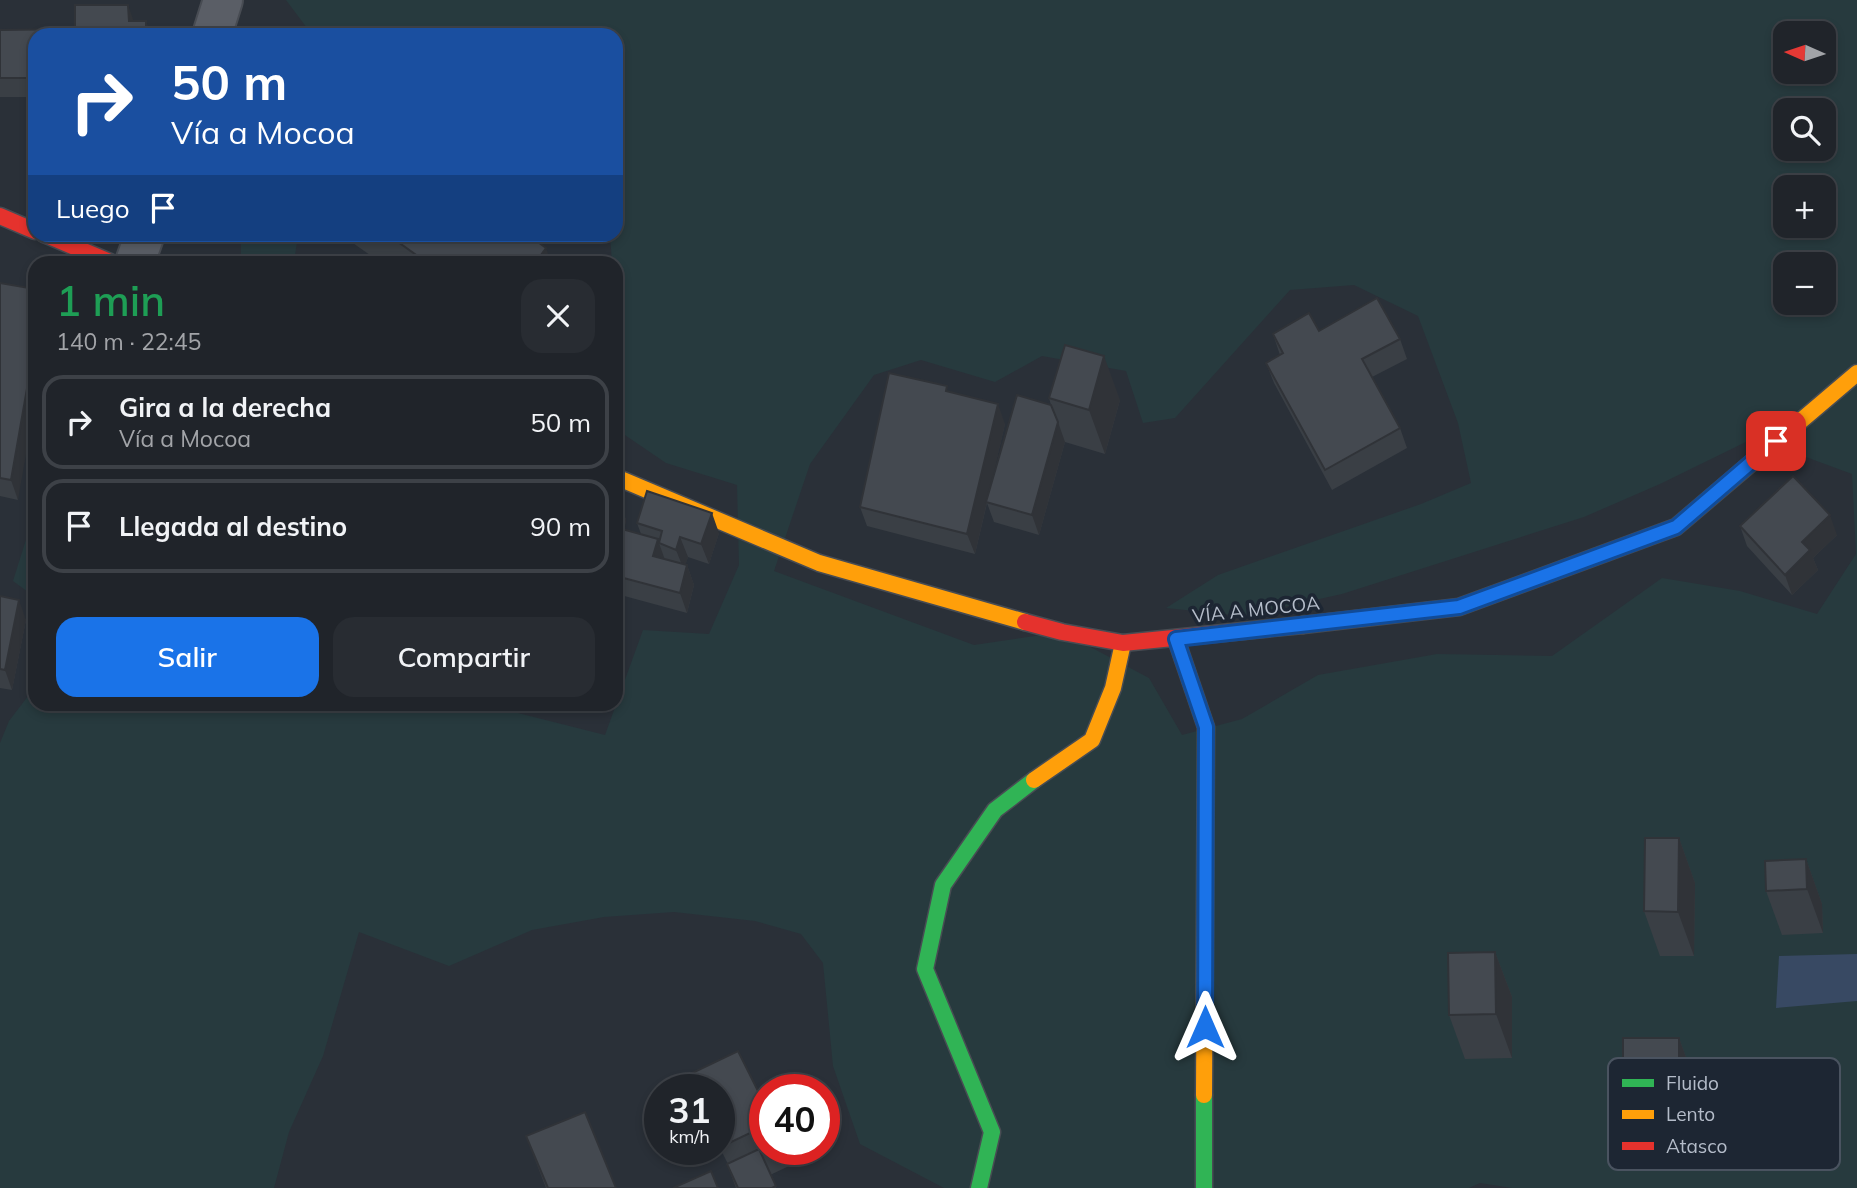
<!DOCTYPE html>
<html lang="es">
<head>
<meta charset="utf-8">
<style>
	:root { --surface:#20242a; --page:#282c32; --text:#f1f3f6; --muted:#a2a4a8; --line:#3d4147; --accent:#1a73e8 }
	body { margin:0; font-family:Mulish,sans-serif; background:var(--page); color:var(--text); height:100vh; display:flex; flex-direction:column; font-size:26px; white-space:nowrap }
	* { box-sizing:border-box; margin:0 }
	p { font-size:23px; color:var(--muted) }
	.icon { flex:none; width:38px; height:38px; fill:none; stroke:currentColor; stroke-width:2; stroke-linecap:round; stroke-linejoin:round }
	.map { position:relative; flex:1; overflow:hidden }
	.drawer { position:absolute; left:28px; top:256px; width:595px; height:455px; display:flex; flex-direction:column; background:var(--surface); border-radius:21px; box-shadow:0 4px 10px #0003,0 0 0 2px var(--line) }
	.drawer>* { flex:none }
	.hud { position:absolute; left:28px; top:28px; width:595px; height:214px; border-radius:21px; box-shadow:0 4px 10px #0003,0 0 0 2px var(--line); background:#1a4fa0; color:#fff; overflow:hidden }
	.needle { width:46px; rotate:273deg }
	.fabs { position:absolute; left:1773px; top:21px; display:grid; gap:14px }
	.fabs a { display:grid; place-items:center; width:63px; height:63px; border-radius:14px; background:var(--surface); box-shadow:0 4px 10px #0003,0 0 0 2px var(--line); font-size:35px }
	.speed { position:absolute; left:644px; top:1074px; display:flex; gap:14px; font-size:35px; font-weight:700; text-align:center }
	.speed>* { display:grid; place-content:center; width:91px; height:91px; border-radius:50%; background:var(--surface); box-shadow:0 4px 10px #0003,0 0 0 2px var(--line); line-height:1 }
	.speed small { font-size:18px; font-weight:400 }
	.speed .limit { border:10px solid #d22; background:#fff; color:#111 }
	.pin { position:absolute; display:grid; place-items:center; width:60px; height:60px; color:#fff; margin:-30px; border-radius:14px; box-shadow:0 4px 10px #0006 }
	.me { position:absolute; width:77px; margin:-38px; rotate:0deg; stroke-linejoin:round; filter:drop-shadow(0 0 5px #0008) }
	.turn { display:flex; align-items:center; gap:24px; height:147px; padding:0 28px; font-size:32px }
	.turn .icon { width:91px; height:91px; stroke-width:2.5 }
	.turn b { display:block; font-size:49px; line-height:60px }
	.then { display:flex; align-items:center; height:66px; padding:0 28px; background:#0003; gap:14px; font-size:26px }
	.round { display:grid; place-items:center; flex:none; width:74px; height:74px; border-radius:21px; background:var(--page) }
	.overview { display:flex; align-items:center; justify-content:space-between; height:119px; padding:0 28px }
	h1 { font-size:42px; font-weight:600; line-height:52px; color:#1e9e55 }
	.button { display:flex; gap:14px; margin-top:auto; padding:14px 28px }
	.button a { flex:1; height:80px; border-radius:21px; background:var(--accent); color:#fff; font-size:28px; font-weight:600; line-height:80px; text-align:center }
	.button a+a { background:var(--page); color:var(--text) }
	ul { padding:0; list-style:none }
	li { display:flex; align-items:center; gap:21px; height:94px; margin:0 14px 10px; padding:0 14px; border:4px solid var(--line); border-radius:21px }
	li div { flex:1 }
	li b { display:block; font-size:26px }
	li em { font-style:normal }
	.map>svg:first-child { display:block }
</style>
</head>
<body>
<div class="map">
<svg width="1857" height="1188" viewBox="0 0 1857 1188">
	<rect width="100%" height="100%" fill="#2a3038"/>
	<g fill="#273a3e" fill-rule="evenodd">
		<path d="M 286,0 L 1857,0 L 1857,1188 L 1512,1188 L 1480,1183 L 1469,1188 L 944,1188 L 860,1144 L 833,1066 L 823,963 L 801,934 L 755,921 L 674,912 L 604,917 L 532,930 L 449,966 L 359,932 L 323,1056 L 289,1132 L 274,1188 L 0,1188 L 0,743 L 9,721 L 35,687 L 35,704 L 482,704 L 605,735 L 643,630 L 709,634 L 739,565 L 737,485 L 666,463 L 616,429 L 616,371 L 619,355 L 616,262 L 612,262 L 610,235 L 616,234 L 616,35 L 308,35 L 310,32 ZM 1785,33 L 1824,33 L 1824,72 L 1785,72 ZM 1785,110 L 1824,110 L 1824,149 L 1785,149 ZM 1785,187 L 1824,187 L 1824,226 L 1785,226 ZM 1785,264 L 1824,264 L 1824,303 L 1785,303 ZM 1354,285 L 1418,316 L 1458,423 L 1471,483 L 1421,504 L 1218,575 L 1166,608 L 1243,616 L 1342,594 L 1584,517 L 1660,484 L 1754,438 L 1852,474 L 1856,554 L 1817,614 L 1740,591 L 1662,578 L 1552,656 L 1437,654 L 1318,675 L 1242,719 L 1182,735 L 1149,678 L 1062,632 L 974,645 L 774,571 L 810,464 L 874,375 L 921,360 L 995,382 L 1042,356 L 1126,371 L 1143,423 L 1175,418 L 1290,290 Z"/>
		<polygon points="241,235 298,235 294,262 241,262"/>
		<polygon points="35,511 35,597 13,581"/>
	</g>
	<polygon fill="#384963" points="1857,954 1857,1001 1776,1008 1779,956"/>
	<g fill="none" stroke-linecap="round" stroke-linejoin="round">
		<defs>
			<g id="street">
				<polyline points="212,35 223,0"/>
				<polyline points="135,262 145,234"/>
			</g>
			<g id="fast">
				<polyline points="979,1188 992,1132 925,969 943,885 995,810 1034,780"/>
				<polyline points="1204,1188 1204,1095"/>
			</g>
			<g id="slow">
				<polyline points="616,477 819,563 1025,622"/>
				<polyline points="1303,625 1459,607 1676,527 1857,373"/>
				<polyline points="1176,639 1206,727 1204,1095"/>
				<polyline points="1034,780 1092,740 1113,688 1123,643"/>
			</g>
			<g id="jam">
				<polyline points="0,216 35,231"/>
				<polyline points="44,234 110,262"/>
				<polyline points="1025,622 1062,632 1123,643 1303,625"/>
			</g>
		</defs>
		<use href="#street" stroke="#484c53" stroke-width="42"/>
		<use href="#fast" stroke="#484c53" stroke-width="19"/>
		<use href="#slow" stroke="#484c53" stroke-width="19"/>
		<use href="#jam" stroke="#484c53" stroke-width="19"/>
		<use href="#street" stroke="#5a5e66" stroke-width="38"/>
		<use href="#fast" stroke="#30b455" stroke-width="16"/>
		<use href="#slow" stroke="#ff9f0a" stroke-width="16"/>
		<use href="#jam" stroke="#e5322d" stroke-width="16"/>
	</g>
	<g fill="#3a3f45">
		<polygon points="134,21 35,35 35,97 0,97 0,30 75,29"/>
		<polygon points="340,234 527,234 551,262 380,262"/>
		<polygon points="0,283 18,500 0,496"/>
		<polygon points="1319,331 1400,339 1407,359 1372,377 1400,428 1407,448 1332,490 1274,383 1266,363 1280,355 1273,334"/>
		<polygon points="950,392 1005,424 988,496 1051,405 1049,398 1120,400 1105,454 1065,442 1039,535 994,522 987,503 975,554 867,526 860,507"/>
		<polygon points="616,500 619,500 626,520 624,530 641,534 637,523 719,533 709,564 688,557 685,565 687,565 694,585 687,613 617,594 616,590"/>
		<polygon points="1740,526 1837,535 1813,558 1818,570 1792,595 1747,546"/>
		<polygon points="0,596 26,620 12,690 0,688"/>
		<polygon points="1679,838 1695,883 1694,956 1660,956 1644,911"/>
		<polygon points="1806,859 1822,904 1823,933 1782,935 1766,891"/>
		<polygon points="1495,952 1512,997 1512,1058 1465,1059 1449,1015"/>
		<polygon points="1679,1038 1695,1082 1695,1129 1639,1129 1623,1085"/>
		<polygon points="690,1074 765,1105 765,1150 783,1150 789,1166 770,1175 776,1188 736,1188 727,1164 728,1164 719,1146 719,1090 695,1090"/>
		<polygon points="526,1136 616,1188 546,1188"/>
	</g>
	<g fill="#303338">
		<polygon points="128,5 135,25 129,21"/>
		<polygon points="146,21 151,35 146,35"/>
		<polygon points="546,248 551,262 536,262"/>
		<polygon points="35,343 35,403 18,500 11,480"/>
		<polygon points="1104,356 1120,400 1105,454 1089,410"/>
		<polygon points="998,404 1005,424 975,554 967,534"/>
		<polygon points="1058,422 1065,442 1039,535 1032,515"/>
		<polygon points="619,500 626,520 617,576 616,576 616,518"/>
		<polygon points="712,513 719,533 709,564 701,544"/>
		<polygon points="1830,515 1837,535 1813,558 1818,570 1792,595 1785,575 1802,542"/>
		<polygon points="680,537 688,557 684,570 676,550"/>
		<polygon points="658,539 660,543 659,543 665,560 653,556"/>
		<polygon points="687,565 694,585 687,613 680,593"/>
		<polygon points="19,600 26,620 12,690 5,670"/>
		<polygon points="1679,838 1695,883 1694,956 1678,912"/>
		<polygon points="1806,859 1822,904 1823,933 1807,889"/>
		<polygon points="1495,952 1512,997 1512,1058 1496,1014"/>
		<polygon points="1679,1038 1695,1082 1695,1129 1679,1085"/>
	</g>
	<g fill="#444950" stroke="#303338" stroke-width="2">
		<polygon points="75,5 128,5 129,21 146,21 146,35 35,35 35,78 0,78 0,30 75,29"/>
		<polygon points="387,234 527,234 546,248 536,262 426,262"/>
		<polygon points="0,283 35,289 35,343 11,480 0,478"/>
		<polygon points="1377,298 1400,339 1362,359 1400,428 1325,470 1266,363 1283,353 1273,334 1309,313 1319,331"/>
		<polygon points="1065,345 1104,356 1089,410 1049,398"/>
		<polygon points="889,373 947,386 946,391 998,404 967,534 860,507"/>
		<polygon points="1017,395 1051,405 1058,422 1032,515 986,502"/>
		<polygon points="1793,476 1830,515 1802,542 1810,550 1785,575 1740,526"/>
		<polygon points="647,491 712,513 701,544 680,537 676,550 659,543 662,531 637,523"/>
		<polygon points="616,500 619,500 616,518"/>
		<polygon points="622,529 658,539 653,556 687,565 680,593 616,576 616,552"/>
		<polygon points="0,596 19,600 5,670 0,669"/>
		<polygon points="1645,838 1679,838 1678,912 1644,911"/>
		<polygon points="1806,859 1807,889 1766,891 1765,861"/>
		<polygon points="1495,952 1496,1014 1449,1015 1448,953"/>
		<rect x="1623" y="1038" width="56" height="47"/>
		<polygon points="738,1051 765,1105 765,1126 725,1145 719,1135 719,1090 697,1090 690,1074"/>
		<polygon points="585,1112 616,1188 548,1188 526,1136"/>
		<polygon points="759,1149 776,1186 772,1188 738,1188 727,1164"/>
		<polygon points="711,1171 718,1188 673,1188"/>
	</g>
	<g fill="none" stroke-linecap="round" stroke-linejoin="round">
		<defs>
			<polyline id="route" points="1205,1027 1206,727 1176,639 1459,607 1676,527 1776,441"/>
		</defs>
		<use href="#route" stroke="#114b97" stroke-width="18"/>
		<use href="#route" stroke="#1a73e8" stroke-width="12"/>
	</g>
	<g text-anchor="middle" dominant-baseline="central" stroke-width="7" stroke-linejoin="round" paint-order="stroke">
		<g font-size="19" fill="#b4bcc9" stroke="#1d2633">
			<text transform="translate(1256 609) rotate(-6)">VÍA A MOCOA</text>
		</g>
	</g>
	<rect x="1608" y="1058" width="232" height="112" rx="10" fill="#1d2633" stroke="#4a5360" stroke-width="2"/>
	<rect x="1622" y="1079" width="32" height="8" fill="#30b455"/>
	<rect x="1622" y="1110" width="32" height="9" fill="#ff9f0a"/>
	<rect x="1622" y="1142" width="32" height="8" fill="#e5322d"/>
	<g font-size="19" fill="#b4bcc9">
		<text x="1666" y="1090">Fluido</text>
		<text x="1666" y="1121">Lento</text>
		<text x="1666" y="1153">Atasco</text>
	</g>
</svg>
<div class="fabs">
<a><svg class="needle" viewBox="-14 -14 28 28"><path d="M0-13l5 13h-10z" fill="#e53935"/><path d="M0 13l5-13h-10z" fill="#a2a4a8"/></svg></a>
<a><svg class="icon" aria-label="search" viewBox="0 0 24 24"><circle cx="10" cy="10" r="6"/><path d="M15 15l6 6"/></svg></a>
<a>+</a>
<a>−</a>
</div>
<div class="speed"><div>31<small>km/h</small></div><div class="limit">40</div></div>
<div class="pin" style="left:1776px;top:441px;background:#d93025"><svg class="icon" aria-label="arrive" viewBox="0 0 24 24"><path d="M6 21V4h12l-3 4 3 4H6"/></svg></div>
<svg class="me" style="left:1205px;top:1027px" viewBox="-20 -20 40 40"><path d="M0-17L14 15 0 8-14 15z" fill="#1a73e8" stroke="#fff" stroke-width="4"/></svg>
<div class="hud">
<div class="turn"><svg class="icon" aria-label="right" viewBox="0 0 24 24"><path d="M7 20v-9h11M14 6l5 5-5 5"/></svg><div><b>50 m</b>Vía a Mocoa</div></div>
<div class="then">Luego<svg class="icon" aria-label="arrive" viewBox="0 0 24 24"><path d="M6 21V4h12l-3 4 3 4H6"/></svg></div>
</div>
<section class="drawer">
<div class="overview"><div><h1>1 min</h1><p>140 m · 22:45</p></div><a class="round"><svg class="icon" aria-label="close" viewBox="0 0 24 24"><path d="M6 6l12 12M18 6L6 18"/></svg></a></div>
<ul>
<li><svg class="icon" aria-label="right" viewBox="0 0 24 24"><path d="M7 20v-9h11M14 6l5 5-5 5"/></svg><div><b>Gira a la derecha</b><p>Vía a Mocoa</p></div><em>50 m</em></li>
<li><svg class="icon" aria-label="arrive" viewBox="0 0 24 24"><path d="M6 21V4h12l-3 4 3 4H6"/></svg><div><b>Llegada al destino</b></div><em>90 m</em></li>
</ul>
<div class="button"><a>Salir</a><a>Compartir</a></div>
</section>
</div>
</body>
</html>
